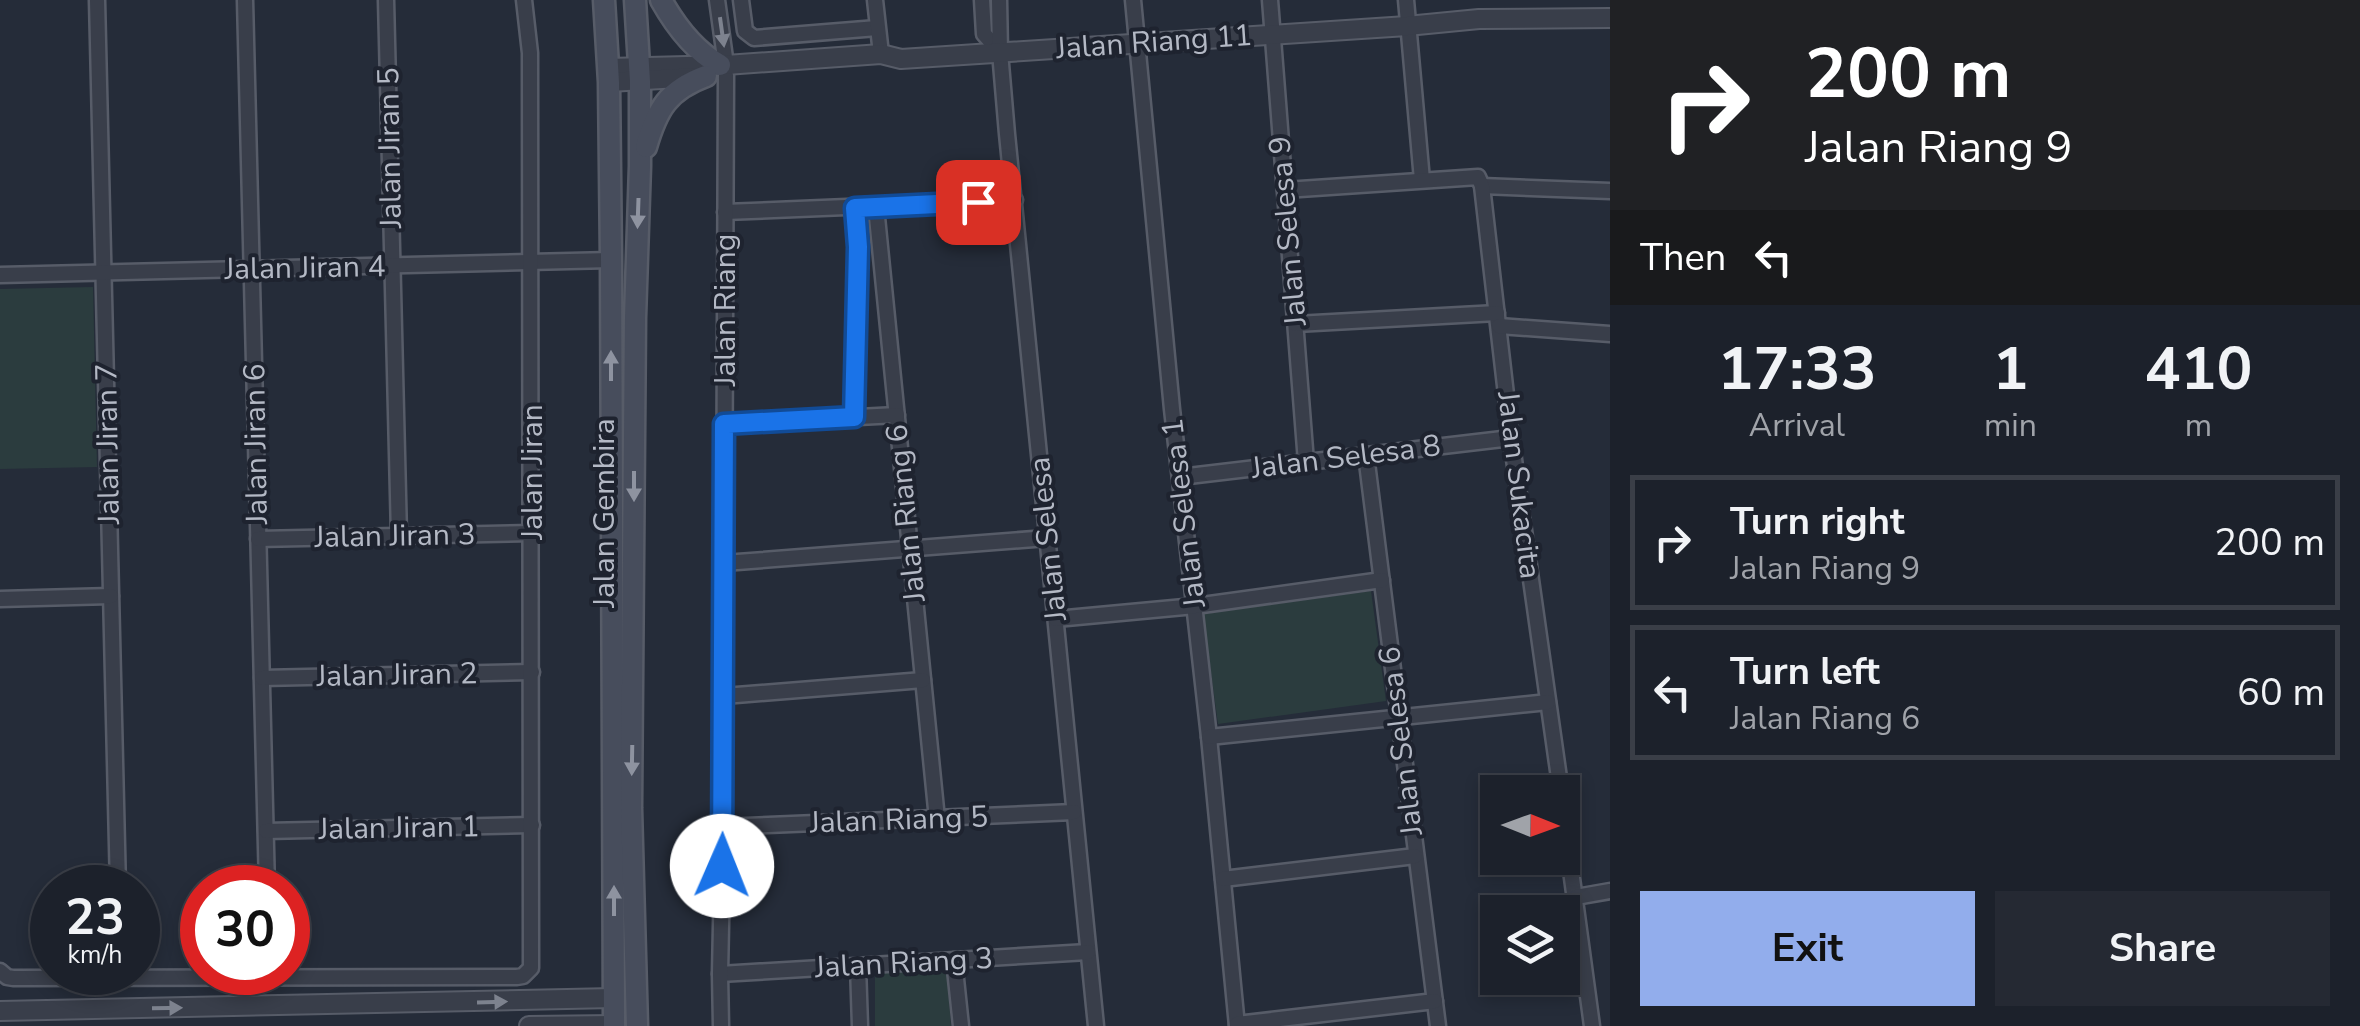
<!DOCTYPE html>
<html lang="en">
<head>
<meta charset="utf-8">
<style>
	:root { --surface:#1c212b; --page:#252933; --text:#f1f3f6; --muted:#a0a3a9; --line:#3a3e47; --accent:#92adec }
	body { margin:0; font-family:"Nunito Sans",sans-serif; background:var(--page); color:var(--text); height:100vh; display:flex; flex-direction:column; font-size:38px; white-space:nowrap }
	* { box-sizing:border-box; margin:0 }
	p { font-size:32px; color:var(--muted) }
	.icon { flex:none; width:55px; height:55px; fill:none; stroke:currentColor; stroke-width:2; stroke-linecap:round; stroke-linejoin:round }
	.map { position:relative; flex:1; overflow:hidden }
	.details { display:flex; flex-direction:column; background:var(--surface); width:750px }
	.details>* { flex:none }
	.banner { background:#202124; color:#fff; overflow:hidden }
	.needle { width:65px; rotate:91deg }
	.fabs { position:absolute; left:1480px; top:775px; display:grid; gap:20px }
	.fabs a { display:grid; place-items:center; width:100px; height:100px; border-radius:0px; background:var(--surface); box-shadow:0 5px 15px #0003,0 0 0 2px var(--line); font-size:50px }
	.speed { position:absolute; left:30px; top:865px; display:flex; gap:20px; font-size:50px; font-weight:700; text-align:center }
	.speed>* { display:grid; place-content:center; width:130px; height:130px; border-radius:50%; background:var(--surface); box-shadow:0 5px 15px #0003,0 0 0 2px var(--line); line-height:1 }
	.speed small { font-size:25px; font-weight:400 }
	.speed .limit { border:15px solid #d22; background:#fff; color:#111 }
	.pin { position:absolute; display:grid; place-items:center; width:85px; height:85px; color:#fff; margin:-42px; border-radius:20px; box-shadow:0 5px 15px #0006 }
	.me { position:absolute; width:110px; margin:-55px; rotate:1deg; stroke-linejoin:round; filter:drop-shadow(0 0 8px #0008) }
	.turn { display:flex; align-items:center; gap:35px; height:210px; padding:0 30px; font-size:45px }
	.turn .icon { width:130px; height:130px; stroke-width:2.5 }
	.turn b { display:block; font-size:70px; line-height:85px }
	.then { display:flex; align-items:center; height:95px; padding:0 30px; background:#0003; gap:20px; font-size:38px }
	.eta { display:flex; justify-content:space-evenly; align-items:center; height:170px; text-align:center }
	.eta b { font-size:60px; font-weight:700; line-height:70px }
	.action { display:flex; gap:20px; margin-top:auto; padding:20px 30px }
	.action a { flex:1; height:115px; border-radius:0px; background:var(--accent); color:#111; font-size:40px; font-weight:700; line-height:115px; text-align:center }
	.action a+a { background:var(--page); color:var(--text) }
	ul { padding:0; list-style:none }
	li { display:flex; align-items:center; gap:30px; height:135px; margin:0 20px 15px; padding:0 10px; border:5px solid var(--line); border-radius:0px }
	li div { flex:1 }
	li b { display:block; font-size:38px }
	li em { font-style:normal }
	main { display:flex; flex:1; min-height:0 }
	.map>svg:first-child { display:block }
</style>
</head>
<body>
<main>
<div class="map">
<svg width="1610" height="1026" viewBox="0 0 1610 1026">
	<rect width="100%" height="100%" fill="#252c39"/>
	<g fill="#2b3c3e">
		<polygon points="93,287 97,467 0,469 0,289"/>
		<polygon points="1371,591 1386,701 1218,724 1203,614"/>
		<polygon points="947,970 951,1026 875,1026 875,971"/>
	</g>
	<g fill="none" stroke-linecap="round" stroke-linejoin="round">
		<defs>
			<g id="minor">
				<polyline points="97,0 118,888"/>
				<polyline points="245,0 267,888"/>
				<polyline points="386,0 399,536"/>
				<polyline points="717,0 726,65"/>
				<polyline points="741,0 745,31 754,38 877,28"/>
				<polyline points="875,0 881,54"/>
				<polyline points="982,0 984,34 1000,52"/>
				<polyline points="999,0 1000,52 1007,134 1096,1026"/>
				<polyline points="1133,0 1172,409 1209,737 1237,1026"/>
				<polyline points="1270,0 1306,462"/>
				<polyline points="1406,0 1422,180"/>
				<polyline points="1482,186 1610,191"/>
				<polyline points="1285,190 1478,177 1482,186 1511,438 1561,792"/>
				<polyline points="876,207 937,819"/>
				<polyline points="725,212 1015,200"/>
				<polyline points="0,275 611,260"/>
				<polyline points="1296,324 1497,313"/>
				<polyline points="1499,326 1610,334"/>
				<polyline points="854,417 858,247 855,208"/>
				<polyline points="725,424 897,415"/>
				<polyline points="1366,455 1438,1026"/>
				<polyline points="1180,477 1511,438"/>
				<polyline points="258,539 532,533"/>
				<polyline points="724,563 1047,538"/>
				<polyline points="0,599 111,596"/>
				<polyline points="1056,619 1195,606 1382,580"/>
				<polyline points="262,678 532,672"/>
				<polyline points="724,696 923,680"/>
				<polyline points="1209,737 1548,702"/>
				<polyline points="1562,804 1592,1026"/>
				<polyline points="723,827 1074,812"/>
				<polyline points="266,831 532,825"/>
				<polyline points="1223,879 1415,856"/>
				<polyline points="1576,897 1610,891"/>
				<polyline points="954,960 961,1026"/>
				<polyline points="858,966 860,1026"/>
				<polyline points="0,971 7,977 13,978 517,977 523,976 531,968 530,53 524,0"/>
				<polyline points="720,974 1088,952"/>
				<polyline points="1237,1024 1435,1001"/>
				<polyline points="721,1026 720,974 723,827 726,75"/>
			</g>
			<g id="tertiary">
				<polyline points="608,68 726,65 881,54 901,59 1407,26 1479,19 1610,18"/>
				<polyline points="609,82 697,77"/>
				<polyline points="0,1011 614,998"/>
				<polyline points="529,1026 614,1025"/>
			</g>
			<g id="secondary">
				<polyline points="604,0 609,82 611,260 614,1026"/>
				<polyline points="635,0 640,81 640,166 635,318 631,808 637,1026"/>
				<path d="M 661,0 C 675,25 695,51 720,65"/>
				<path d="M 646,147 C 657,109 668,90 706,76"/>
			</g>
		</defs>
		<use href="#minor" stroke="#575c68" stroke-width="19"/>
		<use href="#tertiary" stroke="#575c68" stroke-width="22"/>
		<use href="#secondary" stroke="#575c68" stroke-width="25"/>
		<use href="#minor" stroke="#393e4a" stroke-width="14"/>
		<use href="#tertiary" stroke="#393e4a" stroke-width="18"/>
		<use href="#secondary" stroke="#474d5c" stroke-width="20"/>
	</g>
	<defs><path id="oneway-solid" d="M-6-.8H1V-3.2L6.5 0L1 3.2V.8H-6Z" transform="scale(2.5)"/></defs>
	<g fill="#7d828e">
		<use href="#oneway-solid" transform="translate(722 32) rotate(82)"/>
		<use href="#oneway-solid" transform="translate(492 1002) rotate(-2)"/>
		<use href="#oneway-solid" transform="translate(167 1008) rotate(-1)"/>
	</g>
	<g fill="#8e93a0">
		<use href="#oneway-solid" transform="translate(638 213) rotate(92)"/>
		<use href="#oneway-solid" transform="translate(611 366) rotate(-90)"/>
		<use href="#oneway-solid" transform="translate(634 486) rotate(90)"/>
		<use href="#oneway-solid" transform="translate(632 760) rotate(91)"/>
		<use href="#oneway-solid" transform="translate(614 901) rotate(-90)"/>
	</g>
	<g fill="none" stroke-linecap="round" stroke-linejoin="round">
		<defs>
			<polyline id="route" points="722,866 724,424 854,417 858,247 855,208 978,202"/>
		</defs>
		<use href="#route" stroke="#114b97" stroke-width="25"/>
		<use href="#route" stroke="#1a73e8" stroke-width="18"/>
	</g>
	<g text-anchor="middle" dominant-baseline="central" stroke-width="8" stroke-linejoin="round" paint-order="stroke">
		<g font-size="30" fill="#b4b9c5" stroke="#1e232f">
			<text transform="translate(1154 42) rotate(-4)">Jalan Riang 11</text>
			<text transform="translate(390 148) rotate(-91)">Jalan Jiran 5</text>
			<text transform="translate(1288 231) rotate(-95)">Jalan Selesa 9</text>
			<text transform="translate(305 268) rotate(-1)">Jalan Jiran 4</text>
			<text transform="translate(725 310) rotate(-90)">Jalan Riang</text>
			<text transform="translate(108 444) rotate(-91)">Jalan Jiran 7</text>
			<text transform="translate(256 444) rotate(-91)">Jalan Jiran 6</text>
			<text transform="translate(1346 457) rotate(-7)">Jalan Selesa 8</text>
			<text transform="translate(532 472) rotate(-90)">Jalan Jiran</text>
			<text transform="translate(1519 485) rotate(83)">Jalan Sukacita</text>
			<text transform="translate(604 513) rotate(-90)">Jalan Gembira</text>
			<text transform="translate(906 513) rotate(-96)">Jalan Riang 6</text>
			<text transform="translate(1184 513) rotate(-97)">Jalan Selesa 1</text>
			<text transform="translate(395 536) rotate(-1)">Jalan Jiran 3</text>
			<text transform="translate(1048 539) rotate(-96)">Jalan Selesa</text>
			<text transform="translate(397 675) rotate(-1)">Jalan Jiran 2</text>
			<text transform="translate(1401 741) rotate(-97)">Jalan Selesa 6</text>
			<text transform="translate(899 820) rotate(-2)">Jalan Riang 5</text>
			<text transform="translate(399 828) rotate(-1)">Jalan Jiran 1</text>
			<text transform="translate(904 963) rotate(-3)">Jalan Riang 3</text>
		</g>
	</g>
</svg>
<div class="fabs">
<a><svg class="needle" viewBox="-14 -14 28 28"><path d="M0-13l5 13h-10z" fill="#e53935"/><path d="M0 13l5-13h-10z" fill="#a0a3a9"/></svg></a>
<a><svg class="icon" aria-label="layers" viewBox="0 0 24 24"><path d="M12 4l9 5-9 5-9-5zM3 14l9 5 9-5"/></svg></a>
</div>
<div class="speed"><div>23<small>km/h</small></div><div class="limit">30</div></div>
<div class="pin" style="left:978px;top:202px;background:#d93025"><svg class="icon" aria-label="arrive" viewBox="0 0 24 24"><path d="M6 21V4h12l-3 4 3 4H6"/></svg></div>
<svg class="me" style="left:722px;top:866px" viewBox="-20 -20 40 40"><circle r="19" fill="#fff"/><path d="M0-13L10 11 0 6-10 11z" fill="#1a73e8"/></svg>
</div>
<section class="details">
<div class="banner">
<div class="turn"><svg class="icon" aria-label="right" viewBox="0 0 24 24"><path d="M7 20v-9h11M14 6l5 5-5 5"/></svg><div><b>200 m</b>Jalan Riang 9</div></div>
<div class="then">Then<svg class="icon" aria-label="left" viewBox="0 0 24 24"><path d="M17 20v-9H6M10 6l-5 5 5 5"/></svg></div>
</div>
<div class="eta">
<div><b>17:33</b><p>Arrival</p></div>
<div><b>1</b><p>min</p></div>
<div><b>410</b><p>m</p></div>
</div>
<ul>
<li><svg class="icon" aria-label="right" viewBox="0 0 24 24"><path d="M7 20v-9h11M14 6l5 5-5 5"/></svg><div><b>Turn right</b><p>Jalan Riang 9</p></div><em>200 m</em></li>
<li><svg class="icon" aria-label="left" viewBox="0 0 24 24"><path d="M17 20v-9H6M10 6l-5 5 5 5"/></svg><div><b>Turn left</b><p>Jalan Riang 6</p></div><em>60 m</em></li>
</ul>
<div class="action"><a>Exit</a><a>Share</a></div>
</section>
</main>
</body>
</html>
